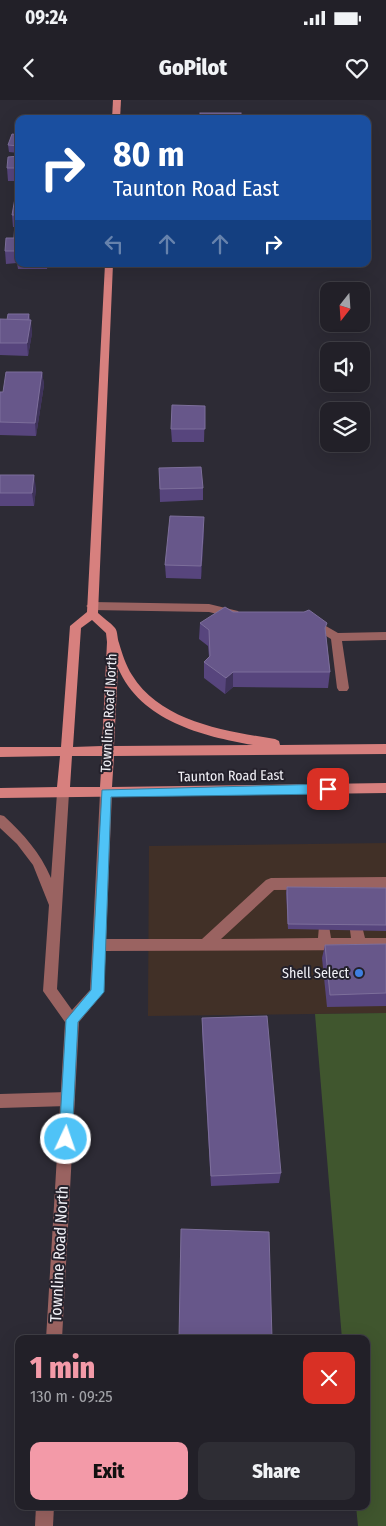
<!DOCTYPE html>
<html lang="en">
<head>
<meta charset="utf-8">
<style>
	:root { --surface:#222028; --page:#2e2d34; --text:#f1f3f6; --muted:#a2a3a8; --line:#3f3e45; --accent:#f39aa8 }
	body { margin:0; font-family:"Fira Sans Condensed",sans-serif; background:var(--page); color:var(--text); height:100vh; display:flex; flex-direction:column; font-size:19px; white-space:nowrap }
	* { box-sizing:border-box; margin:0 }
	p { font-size:16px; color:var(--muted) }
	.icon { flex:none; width:28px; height:28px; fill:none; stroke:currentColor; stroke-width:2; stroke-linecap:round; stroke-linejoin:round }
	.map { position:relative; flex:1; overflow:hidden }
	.drawer { position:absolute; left:15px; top:1235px; width:355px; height:175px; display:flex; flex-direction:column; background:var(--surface); border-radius:10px; box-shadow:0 5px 20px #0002,0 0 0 1px var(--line) }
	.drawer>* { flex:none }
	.top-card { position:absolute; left:15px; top:15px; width:356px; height:152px; border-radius:10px; box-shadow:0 5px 20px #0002,0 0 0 1px var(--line); background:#1a4fa0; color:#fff; overflow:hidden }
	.needle { width:32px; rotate:197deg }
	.tools { position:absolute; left:320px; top:182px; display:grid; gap:10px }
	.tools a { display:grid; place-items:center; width:50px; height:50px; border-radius:10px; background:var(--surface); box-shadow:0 5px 20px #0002,0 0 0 1px var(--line); font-size:25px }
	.pin { position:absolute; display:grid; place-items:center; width:42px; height:42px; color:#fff; margin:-21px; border-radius:10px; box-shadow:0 2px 8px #0006 }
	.me { position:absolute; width:55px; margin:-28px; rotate:3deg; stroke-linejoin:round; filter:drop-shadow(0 0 4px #0008) }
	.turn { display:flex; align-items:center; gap:18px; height:105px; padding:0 15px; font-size:22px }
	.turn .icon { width:65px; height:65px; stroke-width:2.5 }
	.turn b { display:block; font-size:35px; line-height:42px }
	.lanes { display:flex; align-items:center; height:48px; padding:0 15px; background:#0003; justify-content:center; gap:25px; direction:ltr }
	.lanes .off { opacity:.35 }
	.round { display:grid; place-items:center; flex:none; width:52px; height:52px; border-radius:10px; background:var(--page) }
	.headline { display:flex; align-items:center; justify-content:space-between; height:85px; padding:0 15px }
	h1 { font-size:30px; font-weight:800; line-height:38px; color:var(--accent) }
	.action { display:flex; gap:10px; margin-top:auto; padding:10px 15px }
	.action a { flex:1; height:58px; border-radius:10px; background:var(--accent); color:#111; font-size:20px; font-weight:800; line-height:58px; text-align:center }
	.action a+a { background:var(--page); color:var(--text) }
	.status { display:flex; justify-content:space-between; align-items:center; height:35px; padding:0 25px; background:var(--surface); direction:ltr }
	.status svg { height:14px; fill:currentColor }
	header { display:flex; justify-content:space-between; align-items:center; height:65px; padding:0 15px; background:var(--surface); font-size:22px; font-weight:800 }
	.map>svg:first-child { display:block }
</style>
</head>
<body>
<div class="status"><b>09:24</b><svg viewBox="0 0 49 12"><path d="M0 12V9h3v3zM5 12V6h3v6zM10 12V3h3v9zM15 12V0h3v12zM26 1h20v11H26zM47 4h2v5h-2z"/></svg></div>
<header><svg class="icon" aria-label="back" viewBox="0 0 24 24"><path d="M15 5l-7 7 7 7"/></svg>GoPilot<svg class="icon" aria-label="heart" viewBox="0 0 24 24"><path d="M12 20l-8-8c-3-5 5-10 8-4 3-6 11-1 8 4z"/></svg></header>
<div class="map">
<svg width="386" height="1426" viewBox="0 0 386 1426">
	<rect width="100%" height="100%" fill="#2d2b35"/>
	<polygon fill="#413027" points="386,743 386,913 148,916 149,746"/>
	<polygon fill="#40562e" points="386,913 386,1426 358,1426 356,1406 366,1406 366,1239 342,1239 315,914"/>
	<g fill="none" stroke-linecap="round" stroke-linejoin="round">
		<g fill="#9a6361" fill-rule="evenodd">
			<polygon points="92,502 209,504 238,511 240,514 234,518 209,512 92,510 86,506"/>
			<polygon points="312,518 338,533 386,532 386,540 342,541 349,588 347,591 339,591 337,588 331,539 308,525 306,522"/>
			<polygon points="386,777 386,789 274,790 221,839 318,838 319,826 324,824 329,826 331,838 351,838 350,830 352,826 357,824 362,826 365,838 386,838 386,850 100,851 95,849 93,845 95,841 100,839 202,839 266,780 271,778"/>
			<polygon points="68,992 73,994 75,999 73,1004 68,1006 0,1008 0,994"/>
		</g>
		<g fill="#9a6361" fill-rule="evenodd">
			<path d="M 63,688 L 67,689 L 69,693 L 57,889 L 72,910 L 90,890 L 100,693 L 102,689 L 110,689 L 112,693 L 104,892 L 79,922 L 62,1239 L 46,1239 L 65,922 L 43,891 L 49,805 L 33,765 L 17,744 L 0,728 L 0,715 L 4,716 C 24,735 40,752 51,778 L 57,693 L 59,689 Z"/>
			<polygon points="36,1406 54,1406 53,1426 35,1426"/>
		</g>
		<g fill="#d7807e" fill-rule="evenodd">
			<polygon points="113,0 121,0 120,19 112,19"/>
			<path d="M 105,164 L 113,164 L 98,513 C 103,518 110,522 115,528 C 118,532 117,538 119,543 C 122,553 126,566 132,575 C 161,622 225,631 275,639 L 279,641 L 280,645 L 386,644 L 386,654 L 114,656 L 112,687 L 386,683 L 386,693 L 0,698 L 0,688 L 57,687 L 60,656 L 0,657 L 0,647 L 61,647 L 70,526 L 87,512 ZM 92,520 L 106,533 L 107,542 L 102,646 L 73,647 L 81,528 ZM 118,568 C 141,621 202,636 253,645 L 114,646 ZM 72,656 L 102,656 L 100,687 L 70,687 Z"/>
		</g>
	</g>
	<g fill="#57457d">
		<polygon points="19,35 19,53 9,52 8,45"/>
		<polygon points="19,56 19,81 8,81 7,68"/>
		<polygon points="19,87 19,164 48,164 47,169 18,169 17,163 6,164 5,151 14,138 15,127 13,127 12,115"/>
		<polygon points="29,214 32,233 28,256 0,255 0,219 7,220"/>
		<polygon points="42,272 44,285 36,336 0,335 0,292 3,292"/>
		<polygon points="205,306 204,342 172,342 171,329"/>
		<polygon points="159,368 203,388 203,400 160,402"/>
		<polygon points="0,375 36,388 34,406 0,406"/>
		<polygon points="204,430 201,479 166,478 165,465"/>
		<polygon points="233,512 326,534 330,572 328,588 233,587 225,594 204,578 204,562 209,557 208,546 199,539 200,523"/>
		<polygon points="287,787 386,788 386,831 288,829 286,793"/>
		<polygon points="386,844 386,906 327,907 322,858 325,845"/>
		<polygon points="202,918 281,1073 279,1083 211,1086 202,931"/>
	</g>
	<g fill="#3f335b">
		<polygon points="31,220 32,233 28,256 27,243"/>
		<polygon points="42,272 44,285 36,336 35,323"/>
		<polygon points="34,375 36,388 34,406 32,393"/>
		<polygon points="204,417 204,430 201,479 201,466"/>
		<polygon points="233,572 233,587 225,594 226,578"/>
	</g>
	<g fill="#67578a" stroke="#7d6f9b">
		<rect x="200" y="13" width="41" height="6"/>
		<polygon points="12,34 19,35 19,46 8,45"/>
		<polygon points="19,56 19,68 7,68 8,57"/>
		<polygon points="17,87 19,87 19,115 12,115"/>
		<polygon points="15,122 19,122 19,156 16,156 17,151 5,151 6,138 14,138"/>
		<polygon points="8,214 29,214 28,220 7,220"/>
		<polygon points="0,219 31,220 27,243 0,243"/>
		<polygon points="6,272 42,272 35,323 0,322 0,292 3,292"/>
		<polygon points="172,305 205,306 205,329 171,329"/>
		<polygon points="201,367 203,388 160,389 159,368"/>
		<polygon points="0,375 34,375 32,393 0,393"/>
		<polygon points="170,416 204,417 201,466 165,465"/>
		<polygon points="225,507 233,512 304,512 309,510 327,523 325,528 330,572 233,572 226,578 204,562 210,556 209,530 200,523"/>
		<polygon points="287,787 386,788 386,825 288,824"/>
		<polygon points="386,844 386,893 330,895 325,845"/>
		<polygon points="267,916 281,1073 211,1076 202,918"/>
		<polygon points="181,1129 269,1132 272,1239 179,1239"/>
	</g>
	<polygon fill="#4fc3f7" stroke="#337fa1" points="328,684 334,689 328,694 111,697 104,892 78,922 72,1039 70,1044 66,1046 61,1044 59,1039 66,920 91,890 102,690"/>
	<circle fill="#3f7fe0" stroke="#24212b" stroke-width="2" cx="359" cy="873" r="5"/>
	<g text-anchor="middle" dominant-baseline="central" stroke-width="4" stroke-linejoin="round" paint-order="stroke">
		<g font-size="14" fill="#f1f0f6" stroke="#24212b">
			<text transform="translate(109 613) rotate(-87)">Townline Road North</text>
			<text transform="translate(231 676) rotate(-1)">Taunton Road East</text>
		</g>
		<g font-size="14" fill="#f1f0f6" stroke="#24212b" text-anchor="end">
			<text x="349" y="873">Shell Select</text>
		</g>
		<g font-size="16" fill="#f1f0f6" stroke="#24212b">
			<text transform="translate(59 1154) rotate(-87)">Townline Road North</text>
		</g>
	</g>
</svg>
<div class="tools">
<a><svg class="needle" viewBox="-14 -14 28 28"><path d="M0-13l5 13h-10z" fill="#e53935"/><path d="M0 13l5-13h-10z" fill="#a2a3a8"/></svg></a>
<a><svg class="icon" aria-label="sound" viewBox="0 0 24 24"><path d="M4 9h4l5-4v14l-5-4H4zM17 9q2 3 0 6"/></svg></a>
<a><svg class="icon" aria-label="layers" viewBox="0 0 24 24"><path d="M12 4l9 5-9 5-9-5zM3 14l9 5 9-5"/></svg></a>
</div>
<div class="pin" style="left:328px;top:689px;background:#d93025"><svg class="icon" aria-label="arrive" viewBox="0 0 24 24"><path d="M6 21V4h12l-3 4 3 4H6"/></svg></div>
<svg class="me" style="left:66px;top:1039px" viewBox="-20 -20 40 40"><circle r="17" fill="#4fc3f7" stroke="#fff" stroke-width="3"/><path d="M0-11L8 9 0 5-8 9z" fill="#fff"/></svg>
<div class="top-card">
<div class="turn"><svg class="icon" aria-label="right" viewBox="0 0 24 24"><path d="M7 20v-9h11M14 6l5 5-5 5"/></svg><div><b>80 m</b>Taunton Road East</div></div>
<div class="lanes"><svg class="icon off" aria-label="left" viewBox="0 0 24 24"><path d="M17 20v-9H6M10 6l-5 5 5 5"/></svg><svg class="icon off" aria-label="ahead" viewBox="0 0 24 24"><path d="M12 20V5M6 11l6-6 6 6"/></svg><svg class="icon off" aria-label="ahead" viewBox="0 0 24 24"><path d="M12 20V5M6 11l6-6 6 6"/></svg><svg class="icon" aria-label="right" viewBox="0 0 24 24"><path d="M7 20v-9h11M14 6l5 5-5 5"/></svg></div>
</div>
<section class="drawer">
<div class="headline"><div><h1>1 min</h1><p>130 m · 09:25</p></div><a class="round" style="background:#d93025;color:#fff"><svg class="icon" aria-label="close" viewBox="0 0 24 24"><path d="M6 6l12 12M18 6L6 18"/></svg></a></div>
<div class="action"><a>Exit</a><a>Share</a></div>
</section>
</div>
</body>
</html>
